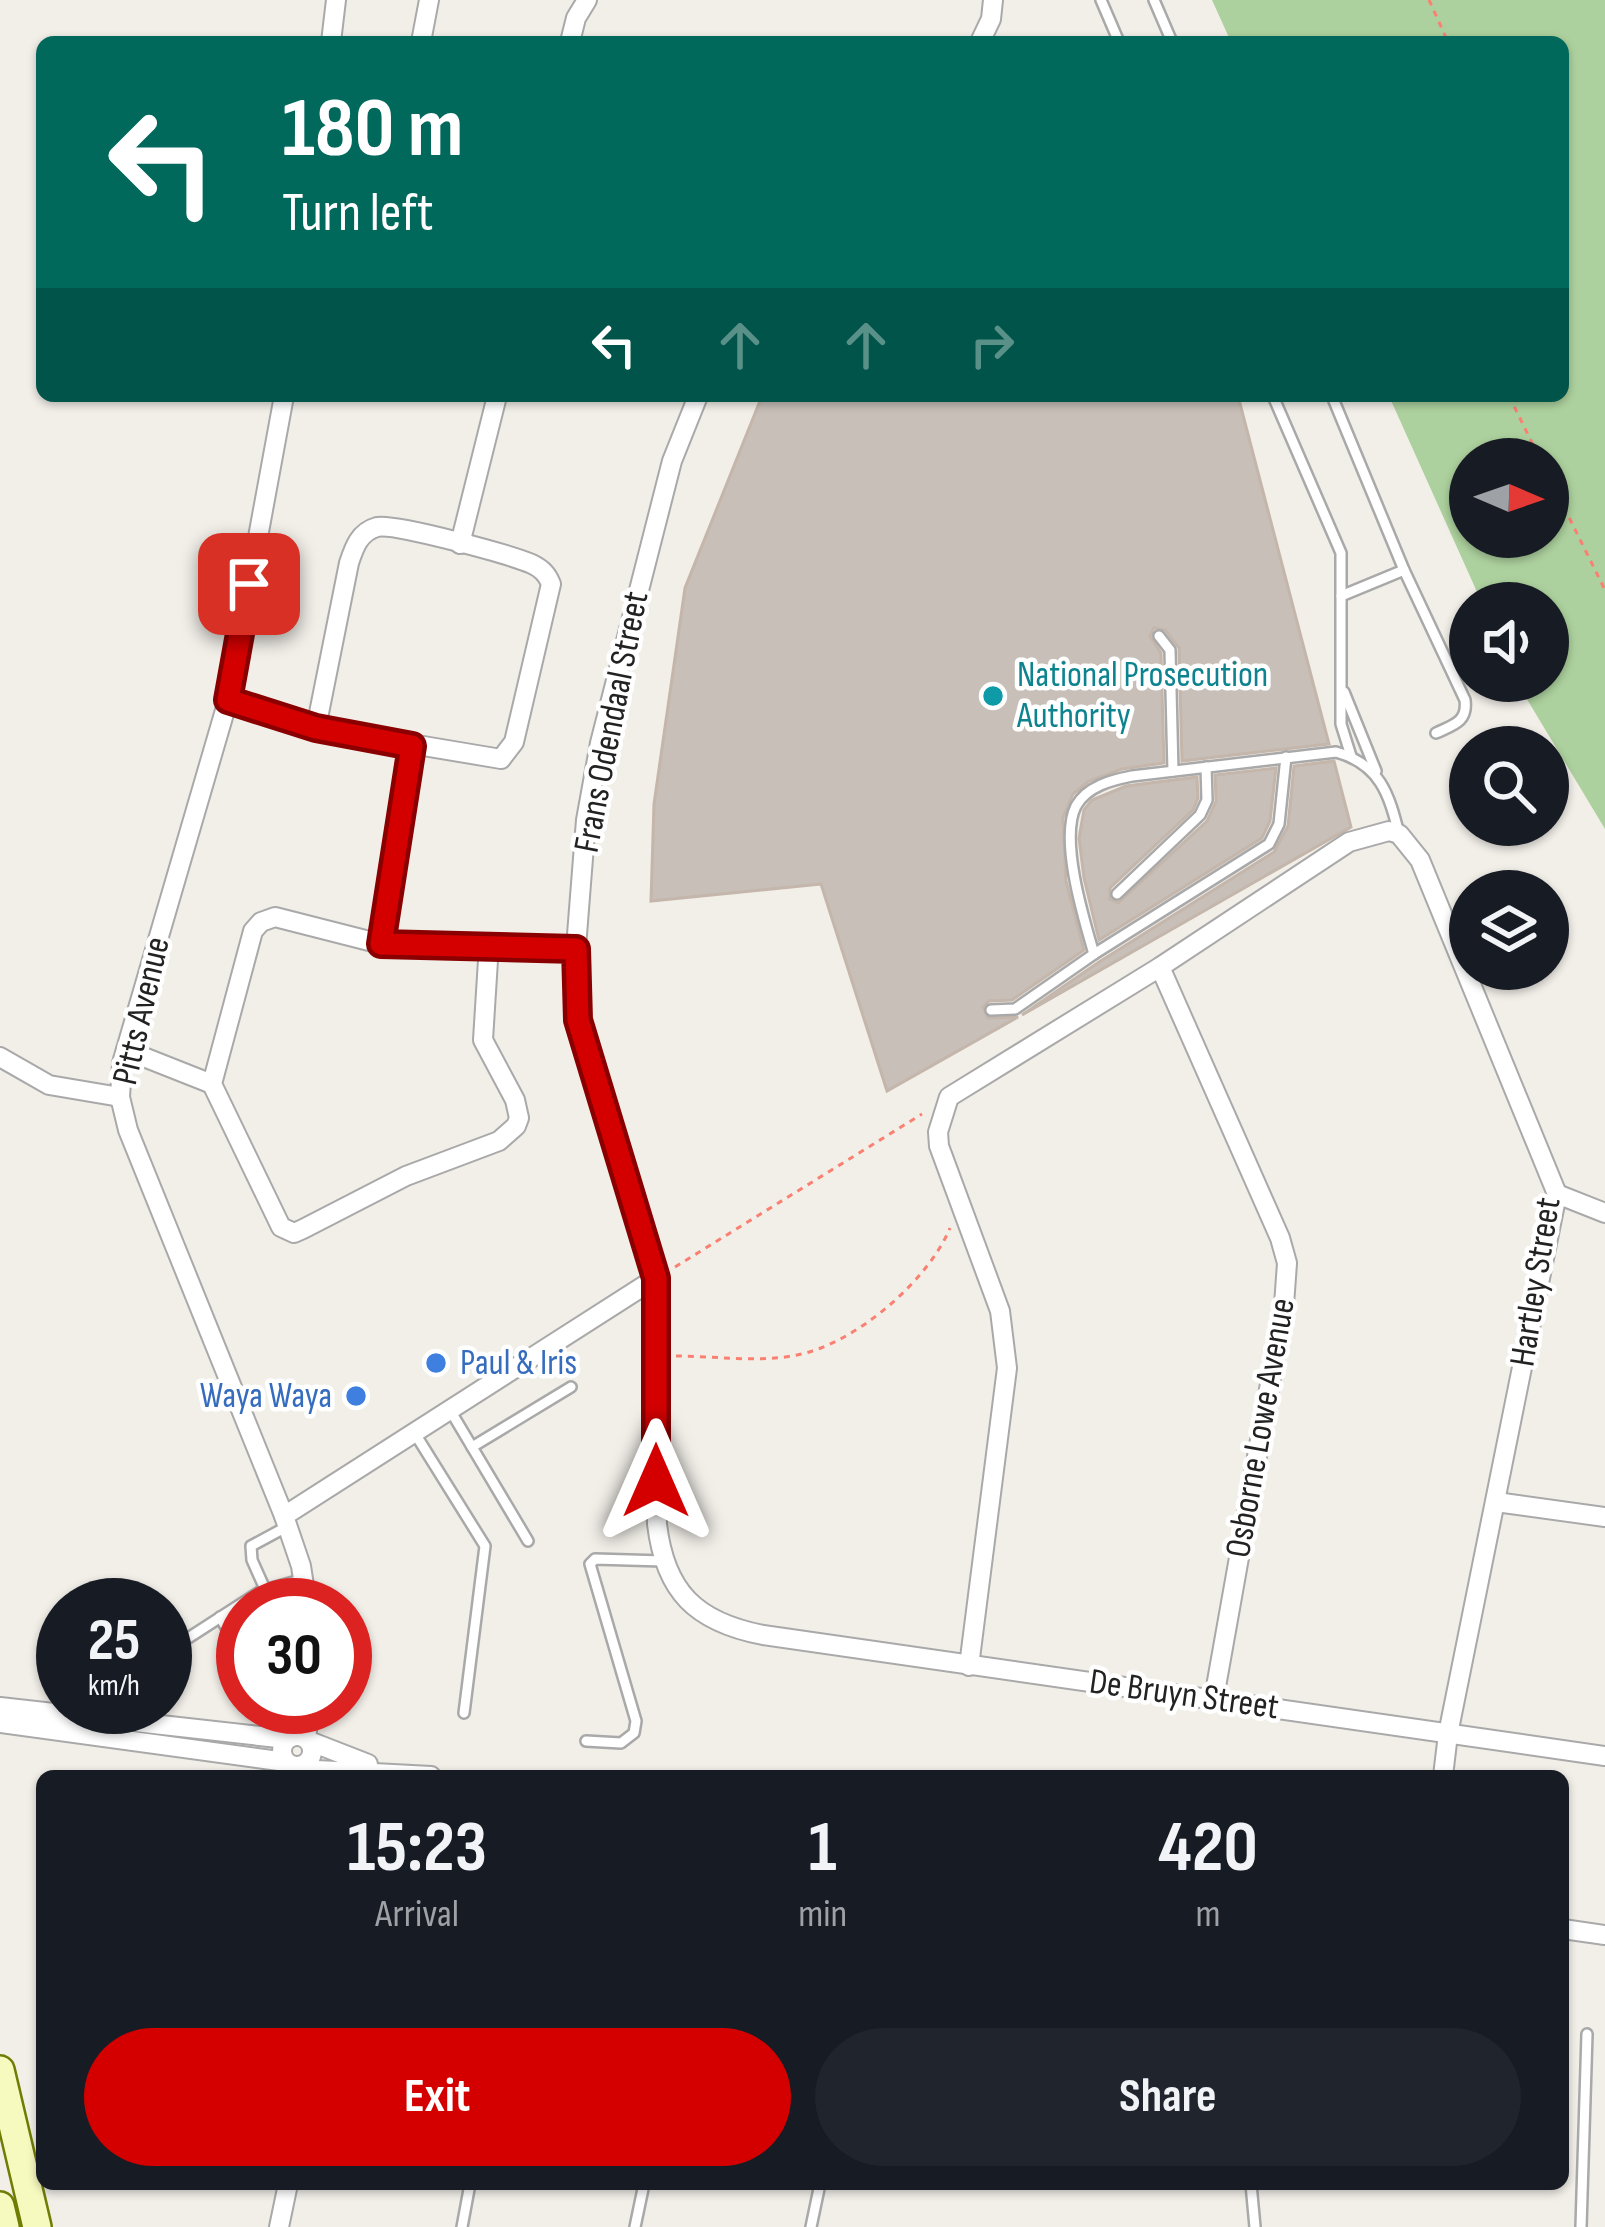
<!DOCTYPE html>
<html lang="en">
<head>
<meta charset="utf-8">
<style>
	:root { --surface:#171b24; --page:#20242c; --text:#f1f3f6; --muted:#9ea1a6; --accent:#d40000 }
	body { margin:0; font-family:"Sofia Sans Condensed",sans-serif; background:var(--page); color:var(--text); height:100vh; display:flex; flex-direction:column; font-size:45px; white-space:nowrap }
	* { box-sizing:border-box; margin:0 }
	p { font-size:39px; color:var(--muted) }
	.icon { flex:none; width:66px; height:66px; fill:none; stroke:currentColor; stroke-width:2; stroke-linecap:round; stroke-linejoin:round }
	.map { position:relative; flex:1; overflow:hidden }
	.panel { position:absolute; left:36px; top:1770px; width:1533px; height:420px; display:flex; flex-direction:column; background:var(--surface); border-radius:18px; box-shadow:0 3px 9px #0004 }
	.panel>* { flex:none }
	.banner { position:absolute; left:36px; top:36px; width:1533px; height:366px; border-radius:18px; box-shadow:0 3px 9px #0004; background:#00695c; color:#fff; overflow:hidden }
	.needle { width:78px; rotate:92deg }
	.fabs { position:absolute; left:1449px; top:438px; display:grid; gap:24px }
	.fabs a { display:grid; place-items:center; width:120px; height:120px; border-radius:50%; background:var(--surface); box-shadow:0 3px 9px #0004; font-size:60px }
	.speed { position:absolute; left:36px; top:1578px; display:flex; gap:24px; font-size:60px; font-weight:700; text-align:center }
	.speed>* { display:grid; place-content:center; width:156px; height:156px; border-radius:50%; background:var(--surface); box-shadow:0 3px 9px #0004; line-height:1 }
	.speed small { font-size:30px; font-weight:400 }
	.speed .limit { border:18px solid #d22; background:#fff; color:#111 }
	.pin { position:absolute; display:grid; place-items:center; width:102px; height:102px; color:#fff; margin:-51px; border-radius:24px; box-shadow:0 6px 18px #0006 }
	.me { position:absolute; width:132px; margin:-66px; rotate:0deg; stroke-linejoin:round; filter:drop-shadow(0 0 9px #0008) }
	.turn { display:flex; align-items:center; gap:42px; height:252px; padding:0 48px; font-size:54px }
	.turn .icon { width:156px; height:156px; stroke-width:2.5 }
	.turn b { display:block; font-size:84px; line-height:102px }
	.lanes { display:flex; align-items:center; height:114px; padding:0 48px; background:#0003; justify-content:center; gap:60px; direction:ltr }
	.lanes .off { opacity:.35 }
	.eta { display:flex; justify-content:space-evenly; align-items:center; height:204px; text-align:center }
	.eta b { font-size:72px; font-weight:700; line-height:84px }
	.button { display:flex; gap:24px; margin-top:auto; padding:24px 48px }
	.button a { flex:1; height:138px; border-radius:72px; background:var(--accent); color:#fff; font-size:48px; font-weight:700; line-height:138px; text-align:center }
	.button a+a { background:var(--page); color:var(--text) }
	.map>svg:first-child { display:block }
</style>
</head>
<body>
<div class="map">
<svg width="1605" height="2227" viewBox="0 0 1605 2227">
	<rect width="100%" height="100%" fill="#f2efe9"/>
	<path fill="#add19e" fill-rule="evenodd" d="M 1212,0 L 1605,0 L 1605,829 L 1516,681 L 1548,681 L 1548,603 L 1482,603 L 1389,396 L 1563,396 L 1563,42 L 1231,42 ZM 1470,459 L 1548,459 L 1548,537 L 1470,537 Z"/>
	<g fill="#c7bfb8" stroke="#c4b6ab" stroke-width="3">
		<polygon points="762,396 1238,396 1329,744 1182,761 1179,648 1165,630 1154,628 1150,636 1161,653 1164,763 1122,769 1089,781 1073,794 1063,818 1066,881 1084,950 1012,1000 989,1001 983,1007 988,1018 1018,1017 887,1091 821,884 651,901 654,804 685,588"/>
		<polygon points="1334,761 1351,827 1022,1015 1099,962 1274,852 1288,826 1294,766"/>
		<polygon points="1276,768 1270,821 1262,838 1099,940 1084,878 1079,838 1084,810 1092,800 1126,786 1197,777 1198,798 1193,810 1110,888 1110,899 1118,903 1207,821 1216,801 1215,775"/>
	</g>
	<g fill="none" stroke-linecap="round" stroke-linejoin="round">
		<defs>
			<g id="lane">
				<polyline points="1101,0 1119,42"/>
				<polyline points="1154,0 1172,42"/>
				<polyline points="1273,396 1341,553 1341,724 1351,756"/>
				<path d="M 1332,396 L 1404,570 L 1465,700 C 1468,722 1453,725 1436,733"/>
				<polyline points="1341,596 1404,570"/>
				<polyline points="1159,636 1170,650 1173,771"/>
				<polyline points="1344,692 1376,771"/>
				<polyline points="1117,894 1200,815 1207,800 1206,767"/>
				<polyline points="1094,954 1269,844 1279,824 1286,757"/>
				<path d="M 991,1010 L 1015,1009 L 1094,954 C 1084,920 1059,839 1076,806 C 1087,786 1112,780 1132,776 L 1336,752 C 1380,764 1389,794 1399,834"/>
				<polyline points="450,1410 528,1541"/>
				<polyline points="414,1432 485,1546 464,1713"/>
				<polyline points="472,1447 571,1387"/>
				<polyline points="265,1589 252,1560 251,1546 288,1526"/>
				<polyline points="220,1617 243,1657"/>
				<polyline points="165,1653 261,1591 304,1579"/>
				<polyline points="586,1741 621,1743 634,1733 636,1721 590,1564 595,1559 663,1561"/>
				<polyline points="1251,2184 1255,2227"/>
				<polyline points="462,2227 470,2184"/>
				<polyline points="635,2227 644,2184"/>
				<polyline points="811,2227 820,2184"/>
				<polyline points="1581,2227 1587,2034"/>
			</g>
			<g id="street">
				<polyline points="331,42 336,0"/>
				<polyline points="421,42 429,0"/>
				<polyline points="570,42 576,18 587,0"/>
				<polyline points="980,42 991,19 993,0"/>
				<polyline points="284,396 228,700 122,1063 120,1097 128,1130 284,1516 301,1566 307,1605"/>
				<path d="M 698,396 L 672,461 L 600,743 L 586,820 L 575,960 L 579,1020 L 656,1278 L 657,1524 C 665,1592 696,1622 763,1635 L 1605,1756"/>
				<polyline points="460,544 497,396"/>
				<path d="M 228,700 L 316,728 L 501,759 L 514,742 L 551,584 C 547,574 542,569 532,564 C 511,555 395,523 377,527 C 359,532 354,548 349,563 L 316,728"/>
				<polyline points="381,944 412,745"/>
				<polyline points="489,944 483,1040 515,1100 519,1118 516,1126 499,1141 406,1176 303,1229 294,1233 281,1227 212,1084 253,931 261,922 275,917 381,944 576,949"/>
				<polyline points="1160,967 1280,1238 1287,1263 1284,1305 1214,1698"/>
				<polyline points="126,1050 212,1084"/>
				<polyline points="0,1057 49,1085 120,1097"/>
				<polyline points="1557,1194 1605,1213"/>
				<polyline points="1496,1502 1605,1517"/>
				<polyline points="284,1516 656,1278"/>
				<polyline points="969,1666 1007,1368 1000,1311 939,1146 938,1132 949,1097 1160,967 1349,842 1389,831 1399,834 1420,860 1557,1194 1448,1734 1443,1776"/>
				<polyline points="0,1707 287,1739"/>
				<polyline points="0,1723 286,1762"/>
				<circle cx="297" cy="1751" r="15"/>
				<polyline points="291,1737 297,1707"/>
				<polyline points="306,1738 310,1707"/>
				<polyline points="309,1741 368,1764"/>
				<polyline points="305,1764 317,1770 431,1776"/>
				<polyline points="1563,1929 1605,1935"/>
				<polyline points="279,2227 288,2184"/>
			</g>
			<g id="secondary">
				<polyline points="0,2070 37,2227"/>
				<polyline points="0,2206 5,2227"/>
			</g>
		</defs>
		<use href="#lane" stroke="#a9a9a9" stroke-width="14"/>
		<use href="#street" stroke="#a9a9a9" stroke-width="22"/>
		<use href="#secondary" stroke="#707d05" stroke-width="32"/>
		<g stroke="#fa8072" stroke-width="3" stroke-dasharray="6 6" stroke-linecap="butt">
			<polyline points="1429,0 1448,42"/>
			<polyline points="1509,396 1540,459"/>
			<polyline points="1548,475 1605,590"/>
			<polyline points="675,1267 922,1114"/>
			<path d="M 676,1356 C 715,1356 759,1363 797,1355 C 855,1344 928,1281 950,1228"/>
		</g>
		<use href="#lane" stroke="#fff" stroke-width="9"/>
		<use href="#street" stroke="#fff" stroke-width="18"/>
		<use href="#secondary" stroke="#f7fabf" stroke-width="27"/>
	</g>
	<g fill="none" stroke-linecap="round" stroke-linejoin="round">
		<defs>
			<polyline id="route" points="249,584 228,700 316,728 412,746 381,944 576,949 578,1020 656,1278 656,1481"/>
		</defs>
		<use href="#route" stroke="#8a0000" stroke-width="30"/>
		<use href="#route" stroke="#d40000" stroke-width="21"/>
	</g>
	<circle fill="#0f9aa8" stroke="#fff" stroke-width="4.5" cx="993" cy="696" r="12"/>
	<g fill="#3f7fe0" stroke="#fff" stroke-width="4.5">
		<circle cx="436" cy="1363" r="12"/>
		<circle cx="356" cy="1396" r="12"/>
	</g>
	<g text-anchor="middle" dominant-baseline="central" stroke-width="9" stroke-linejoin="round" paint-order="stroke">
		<g font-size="36" fill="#0d838f" stroke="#fff" text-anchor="start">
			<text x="1017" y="675">National Prosecution<tspan x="1017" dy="41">Authority</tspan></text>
		</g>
		<g font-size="36" fill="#222" stroke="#fff">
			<text transform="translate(612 722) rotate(-79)">Frans Odendaal Street</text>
			<text transform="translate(142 1011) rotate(-77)">Pitts Avenue</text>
			<text transform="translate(1536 1282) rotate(-81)">Hartley Street</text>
			<text transform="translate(1261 1428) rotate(-80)">Osborne Lowe Avenue</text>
			<text transform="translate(1184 1695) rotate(8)">De Bruyn Street</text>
		</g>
		<g font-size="36" fill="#366cbe" stroke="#fff" text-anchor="start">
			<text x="460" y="1363">Paul &amp; Iris</text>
			<text x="332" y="1396" text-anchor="end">Waya Waya</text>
		</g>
	</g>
</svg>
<div class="fabs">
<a><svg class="needle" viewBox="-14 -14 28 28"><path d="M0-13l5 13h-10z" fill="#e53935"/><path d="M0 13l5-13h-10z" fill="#9ea1a6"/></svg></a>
<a><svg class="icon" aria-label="sound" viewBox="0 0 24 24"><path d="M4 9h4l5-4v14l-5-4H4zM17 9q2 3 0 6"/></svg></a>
<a><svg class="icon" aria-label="search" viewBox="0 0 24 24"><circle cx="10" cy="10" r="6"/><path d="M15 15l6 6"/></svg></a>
<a><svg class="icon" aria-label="layers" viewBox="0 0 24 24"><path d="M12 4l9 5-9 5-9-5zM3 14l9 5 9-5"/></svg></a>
</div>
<div class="speed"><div>25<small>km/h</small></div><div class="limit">30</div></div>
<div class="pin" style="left:249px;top:584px;background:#d93025"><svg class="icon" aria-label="arrive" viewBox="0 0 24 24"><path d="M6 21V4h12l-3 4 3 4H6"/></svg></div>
<svg class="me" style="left:656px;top:1481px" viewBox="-20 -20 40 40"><path d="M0-17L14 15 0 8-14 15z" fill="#d40000" stroke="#fff" stroke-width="4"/></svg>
<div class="banner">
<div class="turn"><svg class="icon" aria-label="left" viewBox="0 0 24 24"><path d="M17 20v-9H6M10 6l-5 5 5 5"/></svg><div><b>180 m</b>Turn left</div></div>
<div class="lanes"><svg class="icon" aria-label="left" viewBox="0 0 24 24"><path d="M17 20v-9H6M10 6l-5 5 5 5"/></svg><svg class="icon off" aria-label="ahead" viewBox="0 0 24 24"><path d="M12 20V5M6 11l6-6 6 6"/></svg><svg class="icon off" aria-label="ahead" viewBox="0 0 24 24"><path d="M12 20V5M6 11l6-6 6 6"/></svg><svg class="icon off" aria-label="right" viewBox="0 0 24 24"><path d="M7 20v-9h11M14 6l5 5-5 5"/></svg></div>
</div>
<section class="panel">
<div class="eta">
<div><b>15:23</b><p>Arrival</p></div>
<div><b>1</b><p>min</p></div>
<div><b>420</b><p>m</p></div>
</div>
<div class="button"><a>Exit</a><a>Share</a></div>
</section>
</div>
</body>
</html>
